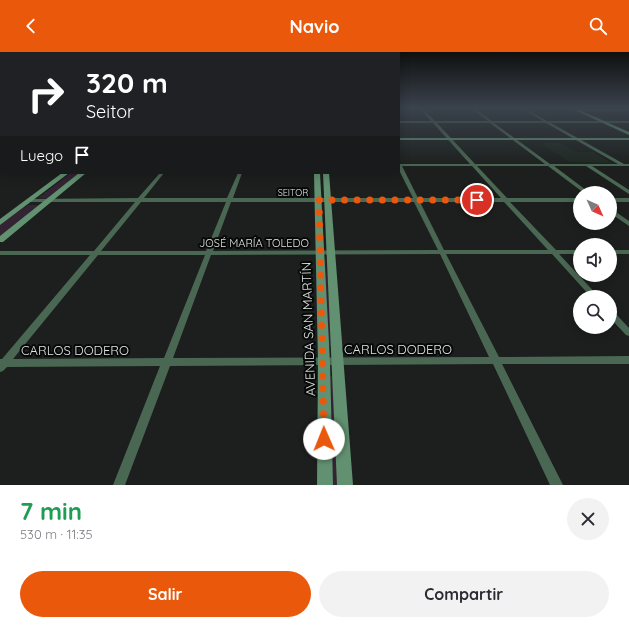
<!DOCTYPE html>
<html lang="es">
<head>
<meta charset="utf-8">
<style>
	:root { --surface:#fff; --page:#f2f2f3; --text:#2b2b33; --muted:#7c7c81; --accent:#ea580c }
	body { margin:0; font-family:Quicksand,sans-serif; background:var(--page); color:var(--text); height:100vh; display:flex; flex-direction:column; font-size:15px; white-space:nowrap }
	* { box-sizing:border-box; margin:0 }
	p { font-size:13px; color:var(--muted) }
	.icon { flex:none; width:22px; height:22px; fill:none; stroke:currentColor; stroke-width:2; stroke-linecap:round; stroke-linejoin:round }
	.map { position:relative; height:433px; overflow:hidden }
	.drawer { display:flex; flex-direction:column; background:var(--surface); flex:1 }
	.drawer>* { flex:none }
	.banner { position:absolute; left:0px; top:0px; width:400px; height:122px; box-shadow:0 2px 10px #0003; background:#202124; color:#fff; overflow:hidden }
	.needle { width:26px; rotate:135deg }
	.controls { position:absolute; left:573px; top:134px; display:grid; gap:8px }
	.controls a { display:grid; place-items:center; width:44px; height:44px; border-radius:50%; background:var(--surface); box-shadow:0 2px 10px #0003; font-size:20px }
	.pin { position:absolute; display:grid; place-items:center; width:34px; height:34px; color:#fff; margin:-17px; border:2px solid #fff; border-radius:50%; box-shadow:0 1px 4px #0007 }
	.me { position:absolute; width:44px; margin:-22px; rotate:359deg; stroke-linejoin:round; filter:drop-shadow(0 0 3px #0008) }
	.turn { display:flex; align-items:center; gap:14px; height:84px; padding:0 20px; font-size:18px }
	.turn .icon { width:52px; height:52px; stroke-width:2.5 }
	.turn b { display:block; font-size:28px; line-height:34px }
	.then { display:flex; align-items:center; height:38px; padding:0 20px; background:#0003; gap:8px; font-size:15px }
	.round { display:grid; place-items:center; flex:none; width:42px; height:42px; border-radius:21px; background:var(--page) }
	.overview { display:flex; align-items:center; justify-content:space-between; height:68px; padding:0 20px }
	h1 { font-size:24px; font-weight:700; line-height:30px; color:#1e9e55 }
	.button { display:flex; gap:8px; margin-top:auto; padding:8px 20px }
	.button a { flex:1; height:46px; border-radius:24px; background:var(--accent); color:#fff; font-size:16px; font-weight:700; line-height:46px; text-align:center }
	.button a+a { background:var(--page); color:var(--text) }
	header { display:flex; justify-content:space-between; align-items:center; height:52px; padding:0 20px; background:var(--accent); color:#fff; font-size:18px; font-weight:700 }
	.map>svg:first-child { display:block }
</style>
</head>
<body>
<header><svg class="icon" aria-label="back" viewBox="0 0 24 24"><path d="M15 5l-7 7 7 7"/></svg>Navio<svg class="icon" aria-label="search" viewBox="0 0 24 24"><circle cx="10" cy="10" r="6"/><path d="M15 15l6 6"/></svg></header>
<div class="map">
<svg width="629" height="433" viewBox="0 0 629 433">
	<rect width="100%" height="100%" fill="#1c1f1d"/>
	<polygon fill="#1e2720" points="541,91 561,91 576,100 593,100 612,111 569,110"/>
	<g fill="#342333">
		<polygon points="71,121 81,121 49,146 38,146"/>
		<polygon points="28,153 37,153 38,154 0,184 0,172"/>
		<polygon points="322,208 326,208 332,294 326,294"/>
		<polygon points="328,324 334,324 340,433 331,433"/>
	</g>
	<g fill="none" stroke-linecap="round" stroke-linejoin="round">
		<g fill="#4a6753" fill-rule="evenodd">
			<path d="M 420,56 L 422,56 L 435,69 L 488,69 L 471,56 L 474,56 L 492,69 L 543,69 L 521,56 L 524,56 L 547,69 L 629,69 L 629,71 L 551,71 L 624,112 L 629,112 L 629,114 L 592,114 L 629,138 L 629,142 L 586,114 L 554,114 L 590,141 L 584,141 L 548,114 L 477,114 L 507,146 L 580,146 L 580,150 L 510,150 L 556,198 L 580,198 L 580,202 L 559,202 L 599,245 L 591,245 L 552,202 L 446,202 L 499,305 L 629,304 L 629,312 L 502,312 L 563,433 L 550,433 L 493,312 L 170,314 L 125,433 L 113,433 L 160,314 L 7,315 L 3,319 L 0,320 L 0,307 L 2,307 L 90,203 L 0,203 L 0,199 L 94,199 L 135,150 L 31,150 L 28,148 L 29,147 L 138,146 L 160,121 L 164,121 L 144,146 L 227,146 L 238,121 L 242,121 L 233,146 L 413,146 L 399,118 L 399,112 L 470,112 L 433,71 L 399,71 L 399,69 L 431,69 ZM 437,71 L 490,71 L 545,112 L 475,112 ZM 494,71 L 546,71 L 618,112 L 550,112 ZM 402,114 L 472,114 L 501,146 L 418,146 ZM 141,150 L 226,150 L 206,199 L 101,199 ZM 231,150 L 414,150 L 438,198 L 213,199 ZM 420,150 L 504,150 L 548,198 L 444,198 ZM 440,202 L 489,305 L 173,306 L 211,203 ZM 98,203 L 205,203 L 164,306 L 13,307 Z"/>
			<polygon points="577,57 629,57 629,59 576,59"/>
			<rect x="0" y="68" width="1" height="2"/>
			<rect x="0" y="79" width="1" height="3"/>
			<rect x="610" y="146" width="19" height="4"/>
			<polygon points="610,156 629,169 629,174 610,161"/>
			<rect x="610" y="198" width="19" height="4"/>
			<polygon points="610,258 613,259 629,276 629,284 626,283 610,266"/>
		</g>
		<g fill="#619170" fill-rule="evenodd">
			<polygon points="570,56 575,56 629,80 629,83"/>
			<rect x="399" y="86" width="230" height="2"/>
			<rect x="0" y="88" width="1" height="2"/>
			<polygon points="62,121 69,121 0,173 0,167"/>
			<polygon points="79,121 86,121 3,190 0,190 0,184"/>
			<polygon points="314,121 320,121 330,310 333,433 317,433 318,310"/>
			<polygon points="323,121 329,121 353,433 337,433"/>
		</g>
	</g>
	<linearGradient id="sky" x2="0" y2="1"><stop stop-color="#0f1110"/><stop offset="0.48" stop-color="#3a424c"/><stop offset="1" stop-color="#3a424c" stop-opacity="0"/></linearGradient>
	<rect width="629" height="116" fill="url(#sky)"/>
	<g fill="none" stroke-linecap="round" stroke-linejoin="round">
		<polyline stroke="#ea580c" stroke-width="7" stroke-dasharray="0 12.6" points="324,387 319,148 477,148"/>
	</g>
	<g text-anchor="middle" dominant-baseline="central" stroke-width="4" stroke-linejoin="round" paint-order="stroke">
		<g font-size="9" fill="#e1e4e2" stroke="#070908">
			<text x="293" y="140">SEITOR</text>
		</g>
		<g font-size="11" fill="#e1e4e2" stroke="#070908">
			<text x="254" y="191">JOSÉ MARÍA TOLEDO</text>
		</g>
		<g font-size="13" fill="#e1e4e2" stroke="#070908">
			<text transform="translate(308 277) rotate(-92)">AVENIDA SAN MARTÍN</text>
			<text x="398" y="297">CARLOS DODERO</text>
			<text x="75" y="298">CARLOS DODERO</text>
		</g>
	</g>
</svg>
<div class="controls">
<a><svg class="needle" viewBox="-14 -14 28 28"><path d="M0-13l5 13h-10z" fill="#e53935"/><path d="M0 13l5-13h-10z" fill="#7c7c81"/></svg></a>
<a><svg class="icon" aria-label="sound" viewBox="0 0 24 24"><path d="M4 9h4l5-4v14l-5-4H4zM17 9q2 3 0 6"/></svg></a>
<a><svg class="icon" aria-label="search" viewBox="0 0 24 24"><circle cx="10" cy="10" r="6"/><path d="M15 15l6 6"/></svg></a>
</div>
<div class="pin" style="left:477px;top:148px;background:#d93025"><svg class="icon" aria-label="arrive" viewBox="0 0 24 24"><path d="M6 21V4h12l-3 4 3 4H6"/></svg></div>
<svg class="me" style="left:324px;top:387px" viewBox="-20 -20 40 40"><circle r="19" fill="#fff"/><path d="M0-13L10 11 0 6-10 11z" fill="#ea580c"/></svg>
<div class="banner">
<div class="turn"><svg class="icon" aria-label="right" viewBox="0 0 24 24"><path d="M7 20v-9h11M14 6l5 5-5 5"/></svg><div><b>320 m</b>Seitor</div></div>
<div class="then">Luego<svg class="icon" aria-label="arrive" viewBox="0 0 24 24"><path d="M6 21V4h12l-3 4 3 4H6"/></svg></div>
</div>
</div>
<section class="drawer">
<div class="overview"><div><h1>7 min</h1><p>530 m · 11:35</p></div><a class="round"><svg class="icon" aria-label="close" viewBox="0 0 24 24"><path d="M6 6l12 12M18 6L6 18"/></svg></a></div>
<div class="button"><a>Salir</a><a>Compartir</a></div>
</section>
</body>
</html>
